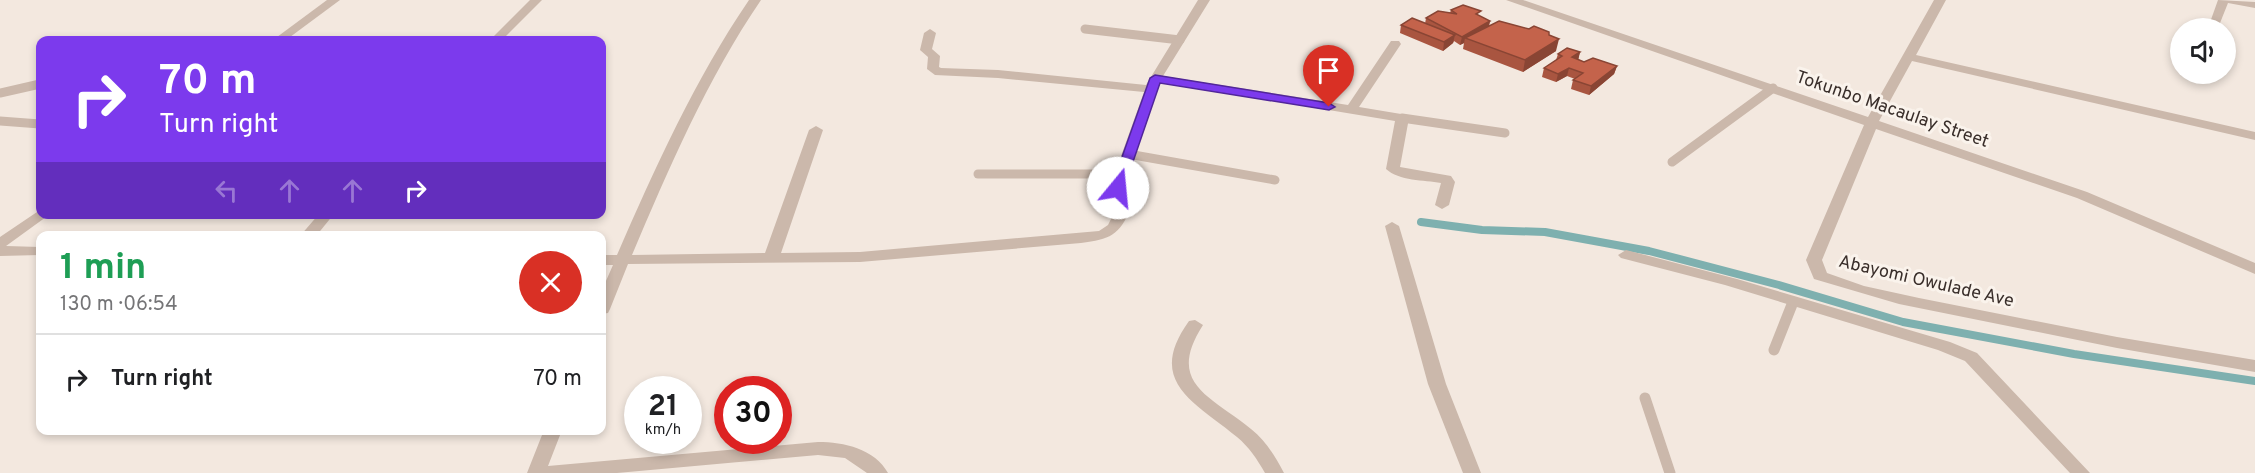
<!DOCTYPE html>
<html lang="en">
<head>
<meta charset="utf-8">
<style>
	:root { --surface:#fff; --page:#f6f6f6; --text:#202124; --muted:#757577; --line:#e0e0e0 }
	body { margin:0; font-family:Overpass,sans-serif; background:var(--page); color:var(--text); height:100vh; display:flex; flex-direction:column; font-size:22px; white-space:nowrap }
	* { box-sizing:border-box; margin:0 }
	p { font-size:20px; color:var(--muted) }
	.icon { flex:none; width:33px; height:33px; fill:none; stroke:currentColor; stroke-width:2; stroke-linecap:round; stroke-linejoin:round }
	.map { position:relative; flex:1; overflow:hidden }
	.side { position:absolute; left:36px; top:231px; width:570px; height:204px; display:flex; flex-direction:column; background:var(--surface); border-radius:12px; box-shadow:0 3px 9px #0003 }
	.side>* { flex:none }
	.top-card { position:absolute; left:36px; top:36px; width:570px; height:183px; border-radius:12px; box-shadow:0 3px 9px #0003; background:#7c3aed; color:#fff; overflow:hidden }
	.fabs { position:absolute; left:2170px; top:18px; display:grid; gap:12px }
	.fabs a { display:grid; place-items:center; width:66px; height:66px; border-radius:50%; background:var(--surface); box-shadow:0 3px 9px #0003; font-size:30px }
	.speed { position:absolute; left:624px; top:376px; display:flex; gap:12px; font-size:30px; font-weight:700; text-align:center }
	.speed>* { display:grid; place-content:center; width:78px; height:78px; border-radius:50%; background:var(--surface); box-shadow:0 3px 9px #0003; line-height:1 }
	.speed small { font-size:15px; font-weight:400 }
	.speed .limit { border:9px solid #d22; background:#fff; color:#111 }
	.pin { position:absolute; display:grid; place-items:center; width:51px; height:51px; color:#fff; margin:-62px -26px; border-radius:50% 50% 50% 0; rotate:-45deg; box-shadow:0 0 6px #0007 }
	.pin .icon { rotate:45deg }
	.me { position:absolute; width:66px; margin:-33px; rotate:17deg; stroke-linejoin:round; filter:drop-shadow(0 0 4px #0008) }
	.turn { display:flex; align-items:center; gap:21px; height:126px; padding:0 24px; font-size:27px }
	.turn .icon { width:78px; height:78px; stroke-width:2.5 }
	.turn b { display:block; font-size:42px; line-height:51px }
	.lanes { display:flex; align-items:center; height:57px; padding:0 24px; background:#0003; justify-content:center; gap:30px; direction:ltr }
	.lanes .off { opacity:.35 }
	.round { display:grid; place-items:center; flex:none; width:63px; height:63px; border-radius:32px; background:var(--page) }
	.overview { display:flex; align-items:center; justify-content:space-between; height:102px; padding:0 24px }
	h1 { font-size:36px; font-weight:700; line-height:45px; color:#1e9e55 }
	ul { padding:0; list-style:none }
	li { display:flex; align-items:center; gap:18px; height:90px; padding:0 24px; border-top:2px solid var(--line) }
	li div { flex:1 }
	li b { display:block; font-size:22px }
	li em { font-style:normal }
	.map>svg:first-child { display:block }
</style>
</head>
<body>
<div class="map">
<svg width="2255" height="473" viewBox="0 0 2255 473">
	<rect width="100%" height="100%" fill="#f3e8df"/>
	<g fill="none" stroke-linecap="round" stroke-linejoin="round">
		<polyline stroke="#7eb0af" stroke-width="8" points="1421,222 1482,230 1545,232 1649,251 1779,285 1903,322 2074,354 2255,381"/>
		<g stroke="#cbb8ab" stroke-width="9">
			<polyline points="1085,29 1180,40"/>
			<polyline points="0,93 40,84"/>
			<polyline points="1402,118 1505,133"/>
			<polyline points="0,121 40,124"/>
			<polyline points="1128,154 1275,180"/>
			<polyline points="1672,162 1773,88"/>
			<polyline points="978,174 1122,174"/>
		</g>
		<g stroke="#cbb8ab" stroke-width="11">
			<polyline points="1774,350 1793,302"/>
			<polyline points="1645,398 1670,473"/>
		</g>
		<g fill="#cbb8ab" fill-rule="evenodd">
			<polygon points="327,0 340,0 286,40 273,40"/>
			<polygon points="530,0 542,0 502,40 490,40"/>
			<path d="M 749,0 L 761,0 C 707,79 669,168 632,255 L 765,253 L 809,130 L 816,126 L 823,130 L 781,253 L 860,252 L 1099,231 L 1108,225 L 1116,209 L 1106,198 L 1144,92 L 998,78 L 935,75 L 927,69 L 928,57 L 920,50 L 924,33 L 930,29 L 936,33 L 932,49 L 940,56 L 939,67 L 941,68 L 998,70 L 1146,85 L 1198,0 L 1210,0 L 1163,76 L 1348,105 L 1391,41 L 1399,41 L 1401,44 L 1359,107 L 1407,115 L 1409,118 L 1400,167 L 1451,176 L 1455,182 L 1449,205 L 1442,209 L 1435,205 L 1441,183 C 1424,180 1399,181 1386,169 L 1395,121 L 1160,82 L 1120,197 L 1131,208 C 1119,236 1110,239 1081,243 L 860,262 L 628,264 L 610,309 L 608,313 L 602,314 L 602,290 L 613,265 L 602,265 L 602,255 L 617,255 C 655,168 695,79 749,0 Z"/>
			<polygon points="1506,0 1523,0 1868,117 1934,0 1946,0 1916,55 2255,132 2255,140 1912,61 1879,121 2087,192 2255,263 2255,274 2077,198 1876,129 1822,260 1827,273 1864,286 1919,298 2117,337 2255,360 2255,372 2117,348 1899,304 1814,279 1806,260 1864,125"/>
			<polygon points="2218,0 2255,2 2255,8 2228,3 2218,28 2208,28"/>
			<polygon points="40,210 40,214 48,214 46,217 6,246 40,247 40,255 0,256 0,237"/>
			<polygon points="319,214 334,214 316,236 300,236"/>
			<polygon points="1392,222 1399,226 1446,384 1481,473 1463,473 1428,384 1385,226"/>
			<polygon points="1626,250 1737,279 1950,342 1977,353 2090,473 2070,473 1965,361 1938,350 1725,285 1621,258 1618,255"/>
			<path d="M 1195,320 L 1203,325 C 1165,384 1211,396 1251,429 C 1266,441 1275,456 1284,473 L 1265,473 C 1257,459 1249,447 1237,437 C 1195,402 1145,382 1189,321 Z"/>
			<path d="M 544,430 L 562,430 L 548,466 L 818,442 C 844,442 875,449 888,473 L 867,473 L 845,458 L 818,455 L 617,473 L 527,473 Z"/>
		</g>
	</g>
	<g fill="#a95540">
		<polygon points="1451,10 1480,16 1490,21 1489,26 1549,35 1556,51 1523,72 1463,49 1464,43 1460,45 1454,41 1453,43 1443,51 1400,33 1401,25 1425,24 1426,18 1450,13"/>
		<polygon points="1580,52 1578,59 1584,62 1617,66 1614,74 1589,95 1571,89 1573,80 1575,79 1567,76 1556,82 1542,77 1544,68 1556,60 1558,54"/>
	</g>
	<g fill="#894534">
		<polygon points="1490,21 1488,29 1465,38 1464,43 1460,45 1462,37"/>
		<polygon points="1455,35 1453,43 1443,51 1444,42"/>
		<polygon points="1559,39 1556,51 1523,72 1525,60"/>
		<polygon points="1580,52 1578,61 1572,57"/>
		<polygon points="1617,66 1614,74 1589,95 1591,86"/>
		<polygon points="1569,68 1567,76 1556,82 1558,74"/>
	</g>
	<g fill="#c4634b" stroke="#894534" stroke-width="1.5">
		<polygon points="1463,5 1481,11 1476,14 1490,21 1462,37 1426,18 1438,11 1457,14 1451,10"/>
		<polygon points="1412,18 1455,35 1444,42 1401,25"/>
		<polygon points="1499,21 1529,29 1534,26 1549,32 1549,35 1559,39 1525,60 1465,38"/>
		<polygon points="1567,48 1580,52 1572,57 1584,62 1593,58 1617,66 1591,86 1573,80 1583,73 1569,68 1558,74 1544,68 1562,56 1558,54"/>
	</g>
	<polygon fill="#7c3aed" stroke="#51269a" stroke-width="1.5" points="1155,75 1329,103 1335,107 1329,110 1160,83 1124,188 1122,191 1113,191 1111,188 1150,78"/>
	<g text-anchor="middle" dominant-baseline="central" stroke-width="6" stroke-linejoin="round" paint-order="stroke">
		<g font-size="18" fill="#392e2a" stroke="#faf3ec">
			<text transform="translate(1892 110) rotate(19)">Tokunbo Macaulay Street</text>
			<text transform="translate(1926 282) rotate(13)">Abayomi Owulade Ave</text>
		</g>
	</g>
</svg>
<div class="fabs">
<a><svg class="icon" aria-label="sound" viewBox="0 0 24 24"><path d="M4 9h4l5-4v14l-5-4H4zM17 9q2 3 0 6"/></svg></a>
</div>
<div class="speed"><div>21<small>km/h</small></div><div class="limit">30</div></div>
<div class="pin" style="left:1329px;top:107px;background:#d93025"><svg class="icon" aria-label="arrive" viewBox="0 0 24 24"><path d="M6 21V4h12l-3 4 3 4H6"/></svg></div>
<svg class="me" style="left:1118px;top:188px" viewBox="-20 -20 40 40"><circle r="19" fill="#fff"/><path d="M0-13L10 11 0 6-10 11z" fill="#7c3aed"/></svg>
<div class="top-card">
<div class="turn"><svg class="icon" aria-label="right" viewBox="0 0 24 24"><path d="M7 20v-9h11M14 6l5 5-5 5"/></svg><div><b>70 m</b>Turn right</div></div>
<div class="lanes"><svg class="icon off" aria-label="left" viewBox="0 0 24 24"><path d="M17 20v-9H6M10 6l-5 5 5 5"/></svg><svg class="icon off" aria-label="ahead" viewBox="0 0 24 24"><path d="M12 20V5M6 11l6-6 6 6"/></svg><svg class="icon off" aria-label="ahead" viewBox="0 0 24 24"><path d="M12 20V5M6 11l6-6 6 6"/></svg><svg class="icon" aria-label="right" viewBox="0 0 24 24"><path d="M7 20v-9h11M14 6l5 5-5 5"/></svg></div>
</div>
<section class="side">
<div class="overview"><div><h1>1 min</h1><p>130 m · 06:54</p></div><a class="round" style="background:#d93025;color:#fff"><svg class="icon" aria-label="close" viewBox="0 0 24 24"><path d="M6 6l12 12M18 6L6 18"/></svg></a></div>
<ul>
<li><svg class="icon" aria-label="right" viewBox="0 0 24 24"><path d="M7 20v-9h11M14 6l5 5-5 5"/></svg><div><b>Turn right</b></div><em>70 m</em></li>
</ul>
</section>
</div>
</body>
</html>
